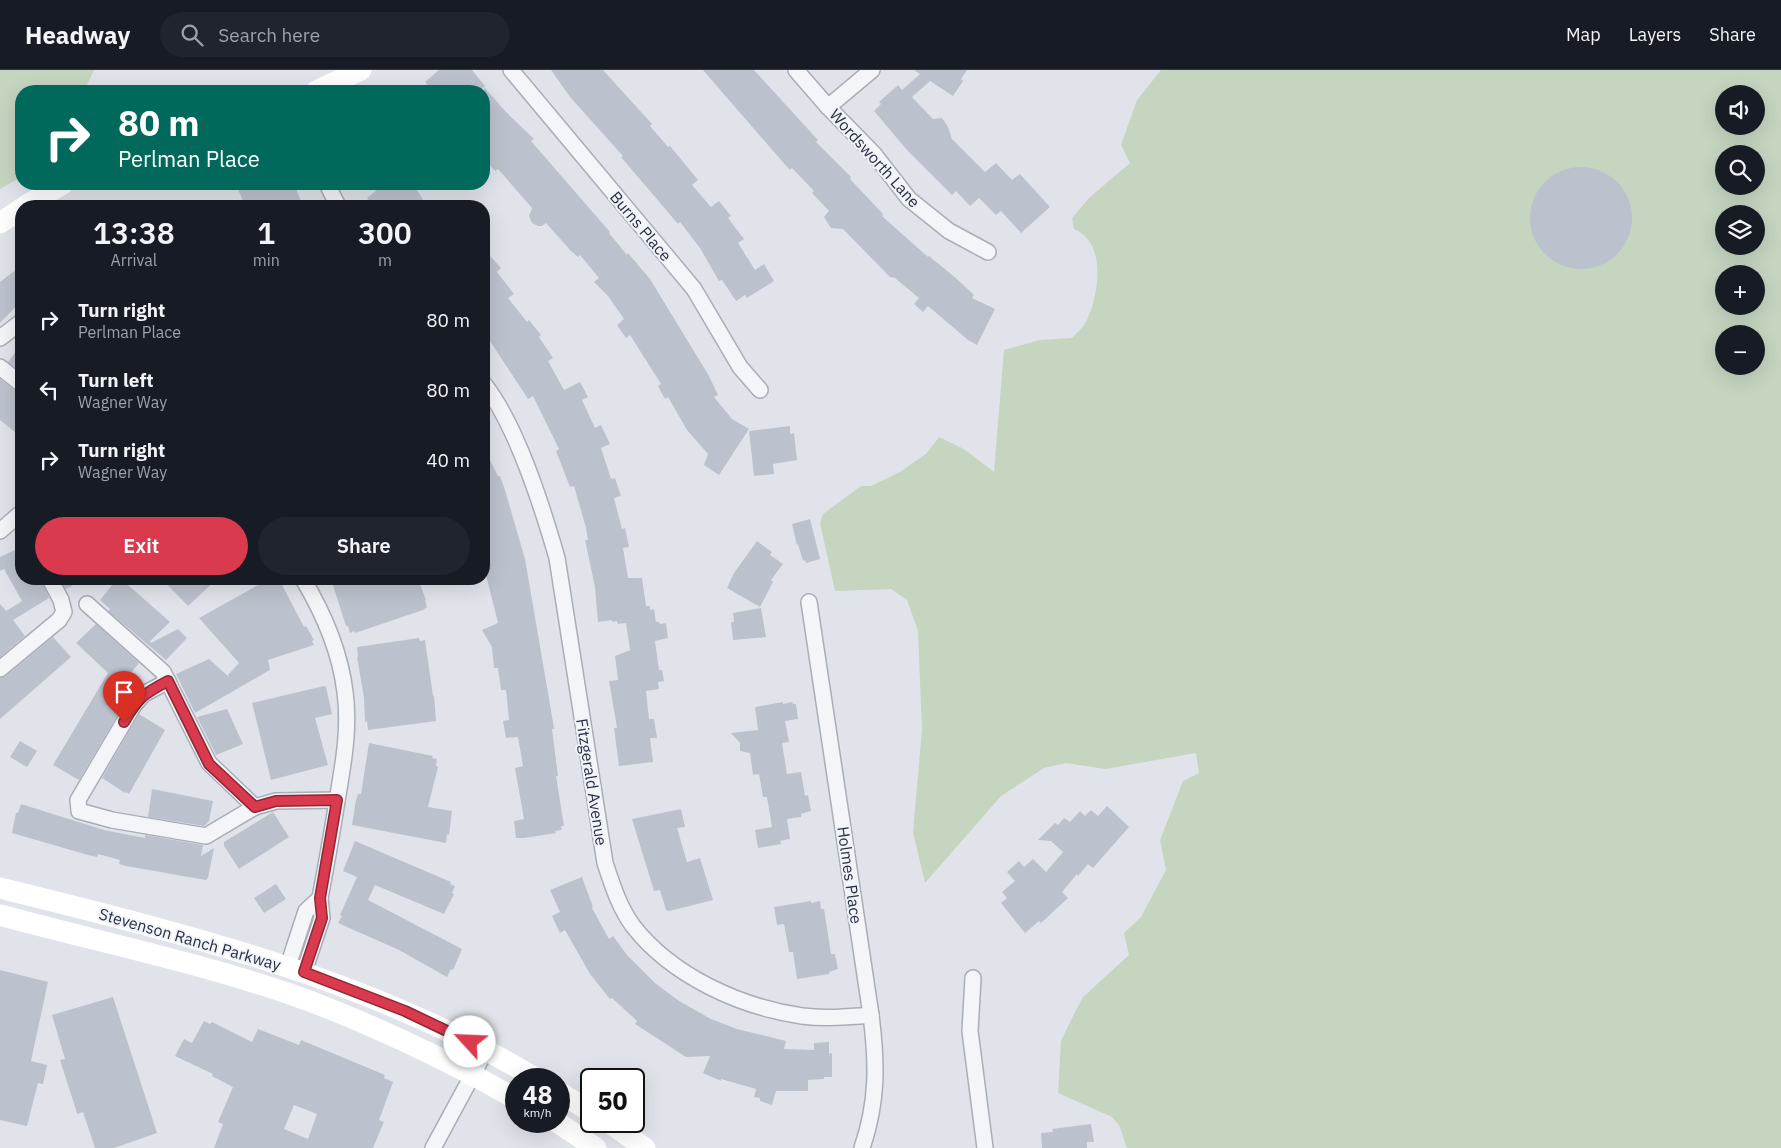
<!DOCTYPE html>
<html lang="en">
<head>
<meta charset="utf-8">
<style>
	:root { --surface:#171b24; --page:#20242c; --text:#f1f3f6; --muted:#9ea1a6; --line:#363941; --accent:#da3a4e }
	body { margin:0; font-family:"IBM Plex Sans",sans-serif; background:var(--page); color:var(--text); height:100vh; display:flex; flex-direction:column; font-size:19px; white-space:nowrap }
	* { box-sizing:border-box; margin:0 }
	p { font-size:16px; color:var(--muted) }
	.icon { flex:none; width:28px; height:28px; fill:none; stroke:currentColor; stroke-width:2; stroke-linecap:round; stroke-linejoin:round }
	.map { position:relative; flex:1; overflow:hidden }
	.panel { position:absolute; left:15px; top:130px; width:475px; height:385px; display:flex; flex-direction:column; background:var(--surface); border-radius:20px; box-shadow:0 5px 20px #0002 }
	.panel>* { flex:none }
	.banner { position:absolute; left:15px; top:15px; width:475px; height:105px; border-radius:20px; box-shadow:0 5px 20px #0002; background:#00695c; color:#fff; overflow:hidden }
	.tools { position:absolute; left:1715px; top:15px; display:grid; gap:10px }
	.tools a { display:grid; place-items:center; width:50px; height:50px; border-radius:50%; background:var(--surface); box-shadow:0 5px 20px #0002; font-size:25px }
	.speed { position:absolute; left:505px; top:998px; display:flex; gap:10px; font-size:25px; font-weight:700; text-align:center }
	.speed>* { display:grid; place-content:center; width:65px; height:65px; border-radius:50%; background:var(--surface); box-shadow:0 5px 20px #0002; line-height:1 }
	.speed small { font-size:12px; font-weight:400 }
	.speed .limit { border:2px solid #111; border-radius:8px; background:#fff; color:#111 }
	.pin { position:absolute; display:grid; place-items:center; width:42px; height:42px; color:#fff; margin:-51px -21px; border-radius:50% 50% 50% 0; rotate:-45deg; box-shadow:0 0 5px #0007 }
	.pin .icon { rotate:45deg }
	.me { position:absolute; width:55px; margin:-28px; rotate:295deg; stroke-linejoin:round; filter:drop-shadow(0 0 4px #0008) }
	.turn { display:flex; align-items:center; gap:18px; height:105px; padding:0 20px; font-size:22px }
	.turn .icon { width:65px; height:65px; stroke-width:2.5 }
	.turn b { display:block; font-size:35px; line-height:42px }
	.eta { display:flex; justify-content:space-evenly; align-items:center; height:85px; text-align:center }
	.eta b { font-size:30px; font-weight:600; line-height:35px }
	.primary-button { display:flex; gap:10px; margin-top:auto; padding:10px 20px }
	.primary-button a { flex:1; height:58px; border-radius:30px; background:var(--accent); color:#fff; font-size:20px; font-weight:600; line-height:58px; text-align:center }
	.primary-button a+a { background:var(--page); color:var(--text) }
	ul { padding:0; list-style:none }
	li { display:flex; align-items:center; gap:15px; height:70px; padding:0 20px }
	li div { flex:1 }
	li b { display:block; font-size:19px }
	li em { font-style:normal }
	header { display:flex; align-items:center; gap:30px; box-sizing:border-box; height:70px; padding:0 25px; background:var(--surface); border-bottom:1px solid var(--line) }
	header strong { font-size:24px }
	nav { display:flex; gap:28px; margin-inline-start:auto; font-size:18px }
	.search { width:350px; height:45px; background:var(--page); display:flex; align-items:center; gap:12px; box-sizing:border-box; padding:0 18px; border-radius:28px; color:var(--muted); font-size:19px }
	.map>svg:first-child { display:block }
</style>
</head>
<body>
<header>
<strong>Headway</strong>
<div class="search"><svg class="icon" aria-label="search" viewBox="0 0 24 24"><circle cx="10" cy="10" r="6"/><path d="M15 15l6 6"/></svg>Search here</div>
<nav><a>Map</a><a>Layers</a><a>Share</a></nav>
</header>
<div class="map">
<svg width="1781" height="1078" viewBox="0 0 1781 1078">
	<rect width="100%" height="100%" fill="#e0e4ea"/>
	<g fill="#c5d5c0" fill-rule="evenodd">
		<polygon points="0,0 94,0 84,21 21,21 21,107 0,119"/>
		<path d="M 1161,0 L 1781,0 L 1781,1078 L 1127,1078 L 1119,1055 L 1112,1047 L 1058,1023 L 1061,971 L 1074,944 L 1083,927 L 1129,885 L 1124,863 L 1141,847 L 1166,800 L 1160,770 L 1183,711 L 1199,703 L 1196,683 L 1105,699 L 1066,693 L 1044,698 L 1001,726 L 925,813 L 913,762 L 922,660 L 918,561 L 907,530 L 891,519 L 835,521 L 820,453 L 823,444 L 861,416 L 871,416 L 900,402 L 927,383 L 939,367 L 964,379 L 994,402 L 1004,280 L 1040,270 L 1072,268 C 1077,263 1084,256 1087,250 C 1099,223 1107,173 1074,159 L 1072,148 L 1089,128 L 1130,93 L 1121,75 L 1137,30 ZM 1724,24 L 1756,24 L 1756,56 L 1724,56 ZM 1724,84 L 1756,84 L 1756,116 L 1724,116 ZM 1724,144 L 1756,144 L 1756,176 L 1724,176 ZM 1724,204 L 1756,204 L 1756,236 L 1724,236 ZM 1724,264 L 1756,264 L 1756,296 L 1724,296 Z"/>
	</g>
	<g fill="#bcc2cd" fill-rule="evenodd">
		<polygon points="439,0 472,0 485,16 479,21 433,21 425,12"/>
		<polygon points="551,0 603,0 652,54 650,56 668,77 670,76 698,110 692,115 711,137 719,131 731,146 728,148 744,169 738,173 755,200 764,194 774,211 747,228 745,225 736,231 722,210 719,211 700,178 680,152 678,154 621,87 623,86 570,27"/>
		<polygon points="703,0 754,0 818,70 816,72 851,107 850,109 868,128 883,144 882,146 928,187 929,186 957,209 974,225 972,228 995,239 977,275 968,270 928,236 923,242 914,234 919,228 895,208 890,207 843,159 831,158 824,147 829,141 812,123 814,121 792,98 790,100 781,90"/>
		<polygon points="914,0 967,0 961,9 963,11 953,26 930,11 912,27 933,49 942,48 948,57 952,69 985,102 996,93 1012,110 1020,104 1050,137 1021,163 1001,141 996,145 979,128 970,136 956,121 952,125 907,80 874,41 881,34 879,32 898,15 902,20 920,4"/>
		<polygon points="484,17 505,41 534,69 531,71 610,162 609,163 627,185 628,183 650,209 709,306 718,325 714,327 732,349 749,359 719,405 704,395 708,384 687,360 668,327 665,329 658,316 661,314 630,265 626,268 617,255 624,249 608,226 594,212 599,208 580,185 578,187 571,181 546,153 542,156 538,156 532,153 529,146 532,138 498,99 495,101 484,88"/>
		<circle cx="1581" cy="148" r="51"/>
		<polygon points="246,114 294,114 303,136 245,136 238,119 247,116"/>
		<polygon points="384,114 413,114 427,136 373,136 367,128"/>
		<polygon points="484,179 501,198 497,202 514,224 508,228 527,252 529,250 541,265 539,267 553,288 548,291 564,320 580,312 588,327 582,330 595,358 601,355 610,374 601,378 611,409 615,408 621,426 614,428 622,459 625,458 629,477 623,478 628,508 642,508 646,536 650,536 650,540 654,539 656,552 659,552 660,554 666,553 668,568 655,571 659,600 662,600 664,611 658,612 659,619 646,621 649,649 654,649 657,668 650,668 653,692 619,696 614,658 617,658 609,611 618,610 615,586 630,580 626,553 618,554 617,551 612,552 612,550 598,552 595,517 585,470 588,470 586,458 574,416 570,417 556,381 559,379 533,326 528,329 484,262"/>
		<polygon points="21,196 21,231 0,253 0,212"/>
		<polygon points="21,275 21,302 8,292"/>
		<polygon points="0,309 15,321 21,323 21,367 0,350"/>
		<polygon points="790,356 790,364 794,363 797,390 773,394 774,404 754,406 749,361"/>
		<polygon points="484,378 498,406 500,406 505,420 525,489 553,652 554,659 552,659 558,706 556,706 564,756 561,756 562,760 555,761 556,763 524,768 516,768 514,751 524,749 515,698 523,696 518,667 506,668 503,651 509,650 506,620 501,620 498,598 494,598 492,577 482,560 498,553 484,497"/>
		<polygon points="810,449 820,489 806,493 805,490 803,491 798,474 797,475 792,454"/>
		<polygon points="757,471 772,482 770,485 783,494 771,510 773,512 760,537 727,518 734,503"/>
		<polygon points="21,477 21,509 41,509 49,528 13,550 25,566 0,587 0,534 6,541 22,531 4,499 0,501 0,487"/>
		<polygon points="60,509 84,509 66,519"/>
		<polygon points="117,509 123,509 129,514 128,515 170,552 150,571 151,573 178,559 187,568 166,590 108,541 110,539 100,530"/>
		<polygon points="162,509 217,509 188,536"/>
		<polygon points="269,509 279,509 304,557 306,556 314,570 312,571 314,575 268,590 270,600 195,643 176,604 209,589 229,607 228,605 239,593 199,548"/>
		<polygon points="331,509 401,509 402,513 418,509 426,530 425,530 427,537 423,540 355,563 354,561 350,563 348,556 346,556"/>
		<polygon points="761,538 766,567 733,570 731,552 734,552 733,543"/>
		<polygon points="96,554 139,593 112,625 124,634 79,710 53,695 108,603 76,573"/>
		<polygon points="53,567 71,587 0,649 0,608 6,606"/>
		<polygon points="419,568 420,571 425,570 433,626 434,625 436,651 368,660 367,651 365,652 364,628 357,587 358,587 357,577"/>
		<polygon points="324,616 326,617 332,644 315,648 328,695 271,710 252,633"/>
		<polygon points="783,632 783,634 792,632 793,634 796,634 798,649 785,651 789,672 782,673 787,704 801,702 805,726 808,725 811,741 801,744 801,747 787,749 790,769 780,771 781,774 758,778 755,760 772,757 767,727 763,727 759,704 753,705 750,683 740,681 740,673 731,663 758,660 755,637"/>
		<polygon points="227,639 243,674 216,685 197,647"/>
		<polygon points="139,644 165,660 129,724 126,722 125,723 102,708"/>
		<polygon points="20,671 37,681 27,697 10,687"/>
		<polygon points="369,673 433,686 432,688 437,689 436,696 438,697 428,737 452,741 449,765 447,764 446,773 352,755 356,730 358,724 361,724"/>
		<polygon points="152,719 213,731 209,751 204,756 148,747"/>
		<polygon points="21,734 104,760 145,768 145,765 203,775 201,786 214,778 208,808 206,810 126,796 119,794 120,790 98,784 97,787 88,785 12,763 16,743 18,743"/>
		<polygon points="1107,736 1129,757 1093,798 1088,794 1078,806 1077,804 1062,822 1068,828 1041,853 1039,851 1025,863 1001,833 1007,828 1002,822 1015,811 1007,802 1019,791 1024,797 1033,789 1046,802 1063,782 1051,771 1038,770 1055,753 1058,755 1064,748 1070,752 1080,741 1085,746 1091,740 1098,746"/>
		<polygon points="681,739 685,757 677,758 687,792 700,788 713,830 669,841 666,840 660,820 654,821 632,749"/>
		<polygon points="273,742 289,767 239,799 224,776 224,772"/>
		<polygon points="355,771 451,812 450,814 455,816 452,823 454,824 444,844 375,815 368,830 462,879 453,900 451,899 447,907 399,880 338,853 342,846 340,845 357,807 343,801"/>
		<polygon points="582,807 593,837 592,838 609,869 613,866 627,885 655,913 679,931 711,949 737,959 786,971 784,979 814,980 814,973 829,972 829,984 832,983 832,1007 824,1007 824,1009 808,1010 808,1021 776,1021 772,1035 760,1031 760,1028 754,1027 756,1019 721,1009 721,1011 703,1003 710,986 686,987 635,954 637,951 612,928 610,929 590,904 565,860 560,863 552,846 560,842 550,820"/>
		<polygon points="276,814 286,829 264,843 254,828"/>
		<polygon points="811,831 811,833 820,831 821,839 824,839 831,884 835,884 838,899 829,902 829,904 797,909 793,882 789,882 784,854 777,855 774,837"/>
		<polygon points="0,900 48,912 31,991 47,995 43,1014 38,1013 27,1056 0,1050"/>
		<polygon points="113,927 157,1063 114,1078 95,1078 83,1042 77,1044 76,1040 60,990 65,989 52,945"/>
		<path d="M 204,951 L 210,954 L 212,952 L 252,972 L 258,959 L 299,975 L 301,970 L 385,1005 L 384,1008 L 393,1012 L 379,1050 L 384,1052 L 373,1078 L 214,1078 L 223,1054 L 218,1052 L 233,1017 L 212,1006 L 213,1004 L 175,986 L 184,969 L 192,973 ZM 294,1035 L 317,1044 L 308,1069 L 284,1059 Z"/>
		<polygon points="1091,1054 1094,1072 1087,1072 1087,1078 1042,1078 1041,1063 1053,1062 1052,1059"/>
	</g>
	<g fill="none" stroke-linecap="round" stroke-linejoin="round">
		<defs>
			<g id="minor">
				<polyline points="511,0 694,219 740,297 760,320"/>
				<polyline points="796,0 828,37 874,84 909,129 949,161 988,182"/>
				<polyline points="828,37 872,0"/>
				<polyline points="327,114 338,136"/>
				<polyline points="0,268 21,252"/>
				<polyline points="0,297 21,314"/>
				<path d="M 484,314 C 517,356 542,436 557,488 L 605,793 C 612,814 619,837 633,856 C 672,906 740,937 802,946 C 825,949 848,947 871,945"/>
				<polyline points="0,461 21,443"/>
				<path d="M 303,509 C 324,544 340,581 345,622 C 350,659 343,695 337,731 C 332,763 326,796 320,828 L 322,848 L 304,902"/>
				<path d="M 809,532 L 871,945 C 877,993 878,1031 862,1078"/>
				<polyline points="87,534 163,602 209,693 255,737 276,731 337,730"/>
				<polyline points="0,599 59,550 64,542 61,530 50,509"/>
				<polyline points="168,611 144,624 134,635 78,730 79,741 112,750 206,766 255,737"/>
				<polyline points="288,896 306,841 320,828"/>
				<polyline points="973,908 970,961 985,1078"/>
				<polyline points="433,1078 486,980"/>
			</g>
		</defs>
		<use href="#minor" stroke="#a8aeb8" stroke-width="18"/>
		<use href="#minor" stroke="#f3f5f8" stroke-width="15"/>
		<g stroke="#fff" stroke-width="21">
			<polyline points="316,21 361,0"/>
			<polyline points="25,136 63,114"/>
			<polyline points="0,153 21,139"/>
			<path d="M 0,818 C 186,864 371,909 537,1009"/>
			<path d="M 0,845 C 106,874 223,897 325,937 C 390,963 455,994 516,1029"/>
			<polyline points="559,1022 591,1042"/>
			<polyline points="555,1051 596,1078"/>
			<polyline points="607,1051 645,1078"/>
		</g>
	</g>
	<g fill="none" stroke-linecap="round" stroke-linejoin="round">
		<defs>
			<path id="route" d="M 124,652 C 138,628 143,624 168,611 L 209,694 L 255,737 L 276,731 L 337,730 L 320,828 L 322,848 L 304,902 L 405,941 L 470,972"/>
		</defs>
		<use href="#route" stroke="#8e2633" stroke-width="12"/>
		<use href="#route" stroke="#da3a4e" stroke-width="9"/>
	</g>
	<g text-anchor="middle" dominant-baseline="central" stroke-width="4" stroke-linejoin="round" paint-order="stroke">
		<g font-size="16" fill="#273043" stroke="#f0f3f7">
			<text transform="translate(875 88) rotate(48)">Wordsworth Lane</text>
			<text transform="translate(641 156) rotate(50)">Burns Place</text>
			<text transform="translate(592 712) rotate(81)">Fitzgerald Avenue</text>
			<text transform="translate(850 805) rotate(82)">Holmes Place</text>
			<text transform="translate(190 869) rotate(16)">Stevenson Ranch Parkway</text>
		</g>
	</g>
</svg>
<div class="tools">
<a><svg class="icon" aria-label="sound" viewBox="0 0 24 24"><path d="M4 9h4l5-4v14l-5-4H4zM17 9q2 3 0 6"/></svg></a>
<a><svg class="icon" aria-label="search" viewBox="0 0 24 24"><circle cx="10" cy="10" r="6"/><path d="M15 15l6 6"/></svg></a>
<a><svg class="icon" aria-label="layers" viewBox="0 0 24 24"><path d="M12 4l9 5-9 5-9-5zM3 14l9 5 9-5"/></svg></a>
<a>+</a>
<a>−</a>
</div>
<div class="speed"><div>48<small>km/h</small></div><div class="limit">50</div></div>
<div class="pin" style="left:124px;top:652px;background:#d93025"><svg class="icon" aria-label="arrive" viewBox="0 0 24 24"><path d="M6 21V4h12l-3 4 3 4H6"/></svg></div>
<svg class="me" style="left:470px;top:972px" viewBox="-20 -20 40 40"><circle r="19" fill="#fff"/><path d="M0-13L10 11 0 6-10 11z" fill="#da3a4e"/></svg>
<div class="banner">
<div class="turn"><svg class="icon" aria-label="right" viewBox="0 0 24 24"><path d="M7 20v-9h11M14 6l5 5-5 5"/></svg><div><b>80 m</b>Perlman Place</div></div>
</div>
<section class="panel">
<div class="eta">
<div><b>13:38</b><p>Arrival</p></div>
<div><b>1</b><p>min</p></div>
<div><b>300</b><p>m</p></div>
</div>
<ul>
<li><svg class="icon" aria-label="right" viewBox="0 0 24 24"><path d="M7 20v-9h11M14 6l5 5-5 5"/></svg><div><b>Turn right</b><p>Perlman Place</p></div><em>80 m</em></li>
<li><svg class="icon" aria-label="left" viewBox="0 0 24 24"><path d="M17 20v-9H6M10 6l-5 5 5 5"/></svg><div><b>Turn left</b><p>Wagner Way</p></div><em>80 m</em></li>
<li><svg class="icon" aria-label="right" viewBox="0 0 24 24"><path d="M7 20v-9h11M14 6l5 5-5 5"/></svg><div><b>Turn right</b><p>Wagner Way</p></div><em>40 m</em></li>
</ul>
<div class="primary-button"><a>Exit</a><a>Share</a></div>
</section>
</div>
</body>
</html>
